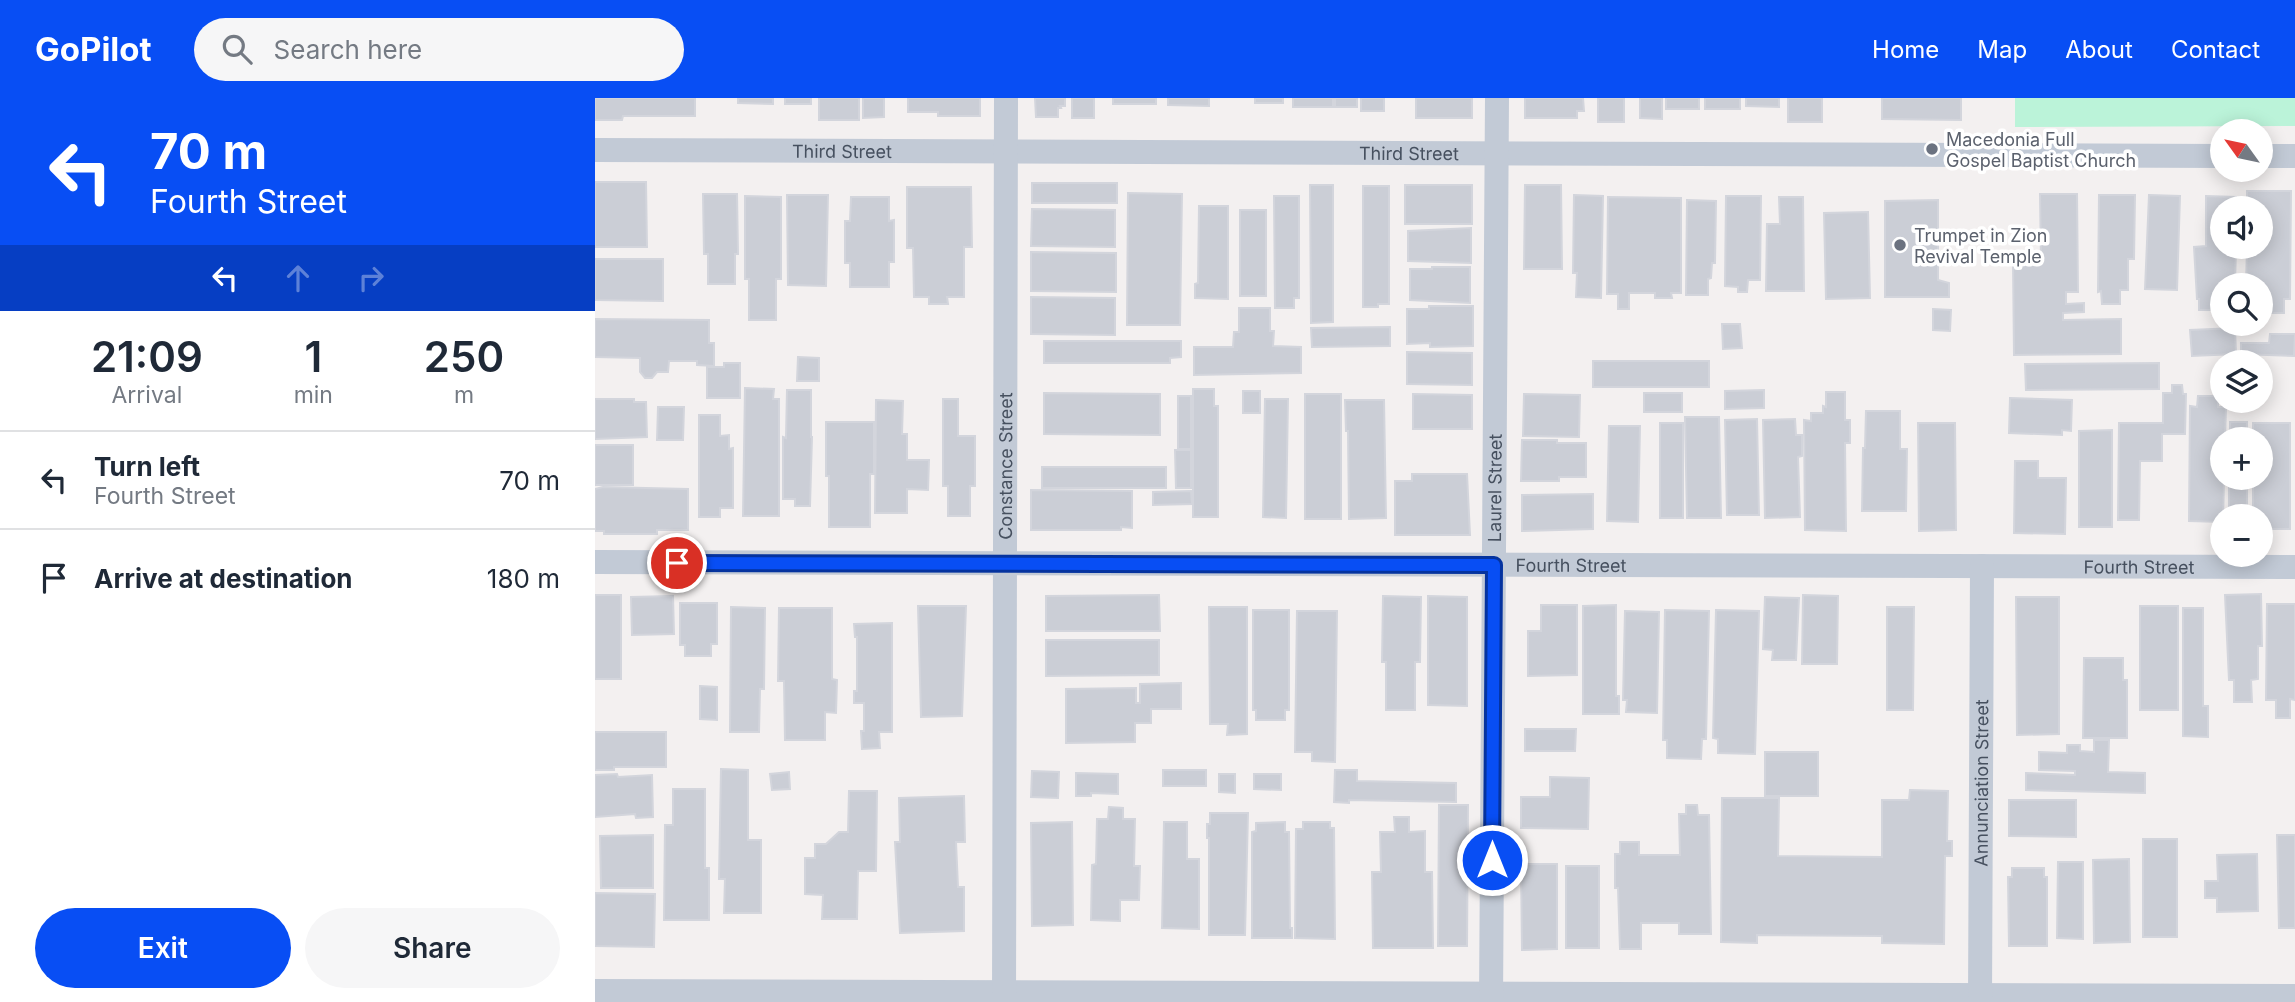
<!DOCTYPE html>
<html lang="en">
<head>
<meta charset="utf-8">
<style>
	:root { --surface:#fff; --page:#f6f6f7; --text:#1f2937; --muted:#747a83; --line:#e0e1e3; --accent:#084ef4 }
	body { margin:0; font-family:Inter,sans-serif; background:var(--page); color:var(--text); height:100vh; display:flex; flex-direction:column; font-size:26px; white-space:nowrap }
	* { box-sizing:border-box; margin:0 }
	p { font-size:23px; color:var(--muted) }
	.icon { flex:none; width:38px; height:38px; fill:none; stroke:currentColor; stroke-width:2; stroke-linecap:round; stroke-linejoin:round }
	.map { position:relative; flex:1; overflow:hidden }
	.details { display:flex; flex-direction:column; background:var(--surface); width:595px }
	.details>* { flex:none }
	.top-card { background:#084ef4; color:#fff; overflow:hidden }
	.needle { width:46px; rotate:303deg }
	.buttons { position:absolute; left:1615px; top:21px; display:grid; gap:14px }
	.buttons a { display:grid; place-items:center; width:63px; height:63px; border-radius:50%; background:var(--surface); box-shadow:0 4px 18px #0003; font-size:35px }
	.pin { position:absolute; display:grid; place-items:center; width:60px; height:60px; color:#fff; margin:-30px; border:4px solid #fff; border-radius:50%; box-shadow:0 2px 7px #0007 }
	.me { position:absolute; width:77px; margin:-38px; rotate:0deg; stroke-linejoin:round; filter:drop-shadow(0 0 5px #0008) }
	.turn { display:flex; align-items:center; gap:24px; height:147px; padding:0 35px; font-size:32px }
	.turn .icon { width:91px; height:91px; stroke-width:2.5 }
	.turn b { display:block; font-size:49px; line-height:60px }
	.lanes { display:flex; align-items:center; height:66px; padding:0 35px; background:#0003; justify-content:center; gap:35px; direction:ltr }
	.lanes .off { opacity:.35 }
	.eta { display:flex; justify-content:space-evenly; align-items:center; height:119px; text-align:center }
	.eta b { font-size:42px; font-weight:600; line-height:49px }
	.primary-button { display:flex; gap:14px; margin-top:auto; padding:14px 35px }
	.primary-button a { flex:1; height:80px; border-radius:42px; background:var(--accent); color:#fff; font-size:28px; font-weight:600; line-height:80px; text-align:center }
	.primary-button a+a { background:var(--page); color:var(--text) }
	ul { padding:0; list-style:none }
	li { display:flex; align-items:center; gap:21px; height:98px; padding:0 35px; border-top:2px solid var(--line) }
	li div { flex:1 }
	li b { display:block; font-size:26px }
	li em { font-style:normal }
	header { display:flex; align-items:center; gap:42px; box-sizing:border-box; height:98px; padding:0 35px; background:var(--accent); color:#fff }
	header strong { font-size:33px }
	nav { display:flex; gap:38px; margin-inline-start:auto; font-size:24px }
	.search { width:490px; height:63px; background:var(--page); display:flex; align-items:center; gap:18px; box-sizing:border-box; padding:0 24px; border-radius:38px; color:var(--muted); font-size:26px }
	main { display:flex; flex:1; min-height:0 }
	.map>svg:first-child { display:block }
</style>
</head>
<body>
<header>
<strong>GoPilot</strong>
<div class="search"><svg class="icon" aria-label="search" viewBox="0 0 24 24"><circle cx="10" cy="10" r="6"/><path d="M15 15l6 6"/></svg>Search here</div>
<nav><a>Home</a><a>Map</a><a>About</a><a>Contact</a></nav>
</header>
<main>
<section class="details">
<div class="top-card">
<div class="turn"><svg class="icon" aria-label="left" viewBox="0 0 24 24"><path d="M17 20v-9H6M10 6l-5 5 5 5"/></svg><div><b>70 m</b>Fourth Street</div></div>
<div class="lanes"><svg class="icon" aria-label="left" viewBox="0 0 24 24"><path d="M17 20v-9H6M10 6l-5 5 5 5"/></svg><svg class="icon off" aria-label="ahead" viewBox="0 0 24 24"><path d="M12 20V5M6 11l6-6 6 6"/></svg><svg class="icon off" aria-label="right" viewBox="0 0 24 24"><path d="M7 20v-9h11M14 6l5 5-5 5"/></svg></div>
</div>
<div class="eta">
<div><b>21:09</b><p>Arrival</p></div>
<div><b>1</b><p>min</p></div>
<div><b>250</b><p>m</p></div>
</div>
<ul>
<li><svg class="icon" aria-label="left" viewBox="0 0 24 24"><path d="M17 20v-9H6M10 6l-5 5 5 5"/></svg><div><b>Turn left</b><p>Fourth Street</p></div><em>70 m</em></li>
<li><svg class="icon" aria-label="arrive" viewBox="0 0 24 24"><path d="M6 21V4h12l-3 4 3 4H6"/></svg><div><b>Arrive at destination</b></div><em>180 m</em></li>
</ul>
<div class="primary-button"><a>Exit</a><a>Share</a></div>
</section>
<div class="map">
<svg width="1700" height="904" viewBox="0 0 1700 904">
	<rect width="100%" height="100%" fill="#f3f0f0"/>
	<polygon fill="#bbf3d9" points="1420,0 1700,0 1700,28 1420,29"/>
	<g fill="#cbced6" stroke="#d3d5dc" stroke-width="2">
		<polygon points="0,0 100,0 100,18 28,18 27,22 0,22"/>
		<polygon points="143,0 178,0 178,6 143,5"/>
		<rect x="190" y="0" width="26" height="6"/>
		<rect x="224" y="0" width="40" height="22"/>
		<polygon points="268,0 289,0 289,19 268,20"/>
		<polygon points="313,0 385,0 385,18 343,18 343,14 313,14"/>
		<polygon points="440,0 470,0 470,8 465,8 466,10 463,10 463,19 441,19"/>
		<rect x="477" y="0" width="22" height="20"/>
		<rect x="518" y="0" width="43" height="6"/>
		<polygon points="573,0 614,0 614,8 573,7"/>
		<rect x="660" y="0" width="28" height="5"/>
		<rect x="698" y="0" width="40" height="9"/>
		<rect x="740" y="0" width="22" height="9"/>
		<rect x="766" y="0" width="23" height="13"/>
		<rect x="821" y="0" width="56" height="20"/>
		<polygon points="930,0 988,0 989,13 982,13 982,20 930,20"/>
		<rect x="1003" y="0" width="26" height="24"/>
		<polygon points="1045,0 1067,0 1067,21 1045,20"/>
		<rect x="1071" y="0" width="33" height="11"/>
		<rect x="1110" y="0" width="35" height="11"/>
		<polygon points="1151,0 1184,0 1184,9 1151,8"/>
		<rect x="1193" y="0" width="34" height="24"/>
		<polygon points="1287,0 1366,0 1366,22 1287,21"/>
		<polygon points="0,84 51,84 52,149 0,149"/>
		<rect x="437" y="85" width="85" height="20"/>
		<polygon points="715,87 738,87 738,224 716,225"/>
		<rect x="810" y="87" width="67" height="39"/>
		<polygon points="930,87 966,87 967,171 929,171"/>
		<polygon points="768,88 794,88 794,206 783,206 783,209 768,209"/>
		<polygon points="312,89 376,89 377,149 369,149 369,199 352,199 353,206 334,206 334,199 319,199 318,150 312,150"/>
		<polygon points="1652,93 1696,93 1695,201 1689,201 1689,215 1666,215 1666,187 1651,187 1652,149 1666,149 1666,110 1652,110"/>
		<polygon points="533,95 587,96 585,227 532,227"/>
		<polygon points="108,96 142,96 143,156 140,156 140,186 113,186 113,156 109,156"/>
		<polygon points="1445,96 1482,96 1483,194 1471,194 1471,206 1489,205 1489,214 1468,215 1468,222 1526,221 1526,256 1419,257 1418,163 1446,163"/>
		<polygon points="192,97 233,97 231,188 193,187"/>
		<polygon points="979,97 1008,98 1006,200 981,199 982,175 978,175"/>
		<polygon points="1504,97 1540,97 1539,161 1533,161 1533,192 1525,192 1525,206 1507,206 1506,193 1503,194"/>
		<polygon points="1554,97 1585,98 1582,192 1550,191"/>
		<polygon points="150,98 186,99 186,181 181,181 181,222 154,222 154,181 150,181"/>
		<polygon points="679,98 704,98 704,200 699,200 699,210 680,210"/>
		<polygon points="1131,98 1166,98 1165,182 1153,182 1152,194 1143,194 1143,189 1130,188"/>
		<polygon points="1611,98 1641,99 1641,110 1628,110 1628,149 1641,149 1640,187 1628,187 1628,212 1604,212 1604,201 1602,201 1599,149 1611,148"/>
		<polygon points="256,99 294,99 294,123 299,122 299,164 294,164 294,189 255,189 255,165 250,165 250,123 255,123"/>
		<polygon points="1013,99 1086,100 1086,195 1076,195 1077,200 1060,200 1060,195 1034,195 1034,211 1023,211 1023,196 1012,196"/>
		<polygon points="1184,99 1208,99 1209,193 1171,193 1172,126 1185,126"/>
		<polygon points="1092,102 1121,103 1120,165 1117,165 1116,180 1113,181 1113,197 1091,197"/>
		<polygon points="1343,102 1343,182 1354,185 1354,199 1290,199 1290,103"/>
		<polygon points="604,108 633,108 633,201 600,200 600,186 603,185"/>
		<polygon points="437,111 520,112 520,149 436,148"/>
		<rect x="645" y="112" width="26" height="86"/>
		<polygon points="1273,114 1275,200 1231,201 1229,115"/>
		<polygon points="876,130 876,165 813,163 813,133"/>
		<polygon points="436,154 521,155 521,194 436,193"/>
		<polygon points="0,161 68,161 68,203 0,202"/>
		<polygon points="837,169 875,169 875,205 815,202 815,171 837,171"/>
		<polygon points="436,199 520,200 520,237 436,236"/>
		<polygon points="834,208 878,208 878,248 835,249 835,245 812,246 812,211 834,211"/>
		<polygon points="644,210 675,210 675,233 679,233 678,248 706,249 706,275 599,277 599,249 638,249 639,234 644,234"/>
		<polygon points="1338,211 1356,212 1355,233 1338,232"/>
		<polygon points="0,221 114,222 114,245 119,245 119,268 102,267 102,263 74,263 73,274 62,274 57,280 50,280 45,274 45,260 0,259"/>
		<polygon points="1127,226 1145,226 1147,250 1128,251"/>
		<polygon points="795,229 795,248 717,249 716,230"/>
		<polygon points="1640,230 1641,256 1597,258 1595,232"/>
		<polygon points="1675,236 1700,236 1699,258 1646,256 1646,245 1674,245"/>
		<polygon points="449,243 586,243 586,259 575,260 575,265 449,265"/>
		<polygon points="812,254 877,255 877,287 812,286"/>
		<polygon points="203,259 224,260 224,283 202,283"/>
		<rect x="998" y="263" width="116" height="26"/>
		<polygon points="129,265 145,265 145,300 112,300 112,269 129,269"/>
		<polygon points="1564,265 1564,291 1431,292 1430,266"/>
		<polygon points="1577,287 1587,287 1588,296 1591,296 1590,336 1567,336 1567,363 1545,363 1544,422 1523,422 1524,325 1568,325 1568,295 1577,295"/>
		<polygon points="150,290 179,291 178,301 184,301 184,418 148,418"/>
		<polygon points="598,291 619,291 619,308 623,308 623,419 598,419"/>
		<polygon points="192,292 216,292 216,339 217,339 215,408 200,408 200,401 188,401 188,339 191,340"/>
		<polygon points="1169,292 1169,310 1130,311 1130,293"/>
		<rect x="648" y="293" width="17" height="22"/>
		<polygon points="1231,294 1250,294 1250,322 1255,322 1255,345 1250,345 1251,433 1210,432 1209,322 1216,323 1216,315 1228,315 1228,308 1231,309"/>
		<polygon points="449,295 565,296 565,337 449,336"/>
		<rect x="1049" y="295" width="38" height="19"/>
		<rect x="710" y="296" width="36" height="125"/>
		<polygon points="818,296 877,297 877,331 818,331"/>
		<polygon points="929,296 985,297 984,339 928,338"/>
		<rect x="583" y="298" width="13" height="53"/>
		<polygon points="1603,298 1623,298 1623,309 1631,309 1630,341 1628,341 1628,380 1629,380 1628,424 1594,423 1595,308 1602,309"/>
		<polygon points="1415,300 1477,302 1476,333 1467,332 1467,337 1414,335"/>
		<polygon points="0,301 39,301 39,304 51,304 52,339 0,341"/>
		<polygon points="348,301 363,301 363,338 380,338 380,388 375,388 375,418 353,418 353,388 348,388"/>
		<polygon points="670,301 693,301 691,420 668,419"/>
		<polygon points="281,302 308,303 307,336 312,336 312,362 334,362 333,392 312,391 312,415 280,415"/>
		<polygon points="750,302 789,302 791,420 754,421 753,333 751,333"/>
		<polygon points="63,309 89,309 88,342 62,342"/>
		<polygon points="1271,313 1305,313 1305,351 1312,351 1311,413 1267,413 1268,350 1270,350"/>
		<polygon points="104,317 125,317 125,338 134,337 134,351 138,350 138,410 125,410 125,419 104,419"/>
		<polygon points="1090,319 1124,319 1126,420 1092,420"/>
		<polygon points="1162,321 1164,417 1132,417 1130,322"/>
		<polygon points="1200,321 1201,337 1207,337 1207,358 1203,359 1205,419 1170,420 1168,322"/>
		<polygon points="231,324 279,324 279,376 275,376 275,429 234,429 234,378 231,378"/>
		<rect x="1635" y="324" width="17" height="17"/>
		<rect x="1065" y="325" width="23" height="95"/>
		<polygon points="1323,325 1360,325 1361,432 1324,433"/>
		<polygon points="1658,325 1695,325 1695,431 1666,431 1666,418 1658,418 1658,380 1666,380 1666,341 1658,341"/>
		<polygon points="1014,328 1045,328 1043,424 1012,423"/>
		<polygon points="1517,332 1517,429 1484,429 1484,333"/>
		<polygon points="927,342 962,342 962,345 991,345 991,379 964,379 964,383 926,383"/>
		<rect x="0" y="347" width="38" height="40"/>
		<polygon points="580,352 596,352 596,390 581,390"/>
		<polygon points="1420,363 1443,363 1443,380 1471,380 1470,436 1419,435"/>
		<rect x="447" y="369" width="124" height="21"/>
		<polygon points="817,376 872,376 875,437 800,437 800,383 817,383"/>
		<rect x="1634" y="380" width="18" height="38"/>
		<polygon points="8,389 93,391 93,432 62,432 62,436 9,436 9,433 0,433 0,391"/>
		<polygon points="436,392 537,393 537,430 526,429 526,432 436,432"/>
		<polygon points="596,393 597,406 558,407 558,394"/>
		<polygon points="998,396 998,431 927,433 927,397"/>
		<polygon points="1666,496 1667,548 1663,548 1663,581 1656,582 1657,604 1639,604 1639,582 1634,582 1630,497"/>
		<rect x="0" y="497" width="26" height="84"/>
		<polygon points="564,497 565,533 451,533 451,498"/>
		<polygon points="1208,497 1243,498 1242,566 1207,566"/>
		<polygon points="78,498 79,536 37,537 36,499"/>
		<polygon points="788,498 826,499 825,564 820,564 820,612 791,612 791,564 787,564"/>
		<polygon points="833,498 872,499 872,608 833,607"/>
		<polygon points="1170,499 1204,500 1201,562 1177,562 1178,552 1168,551"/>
		<polygon points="1421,499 1464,499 1464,636 1422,637"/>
		<polygon points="85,505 122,505 122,546 116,546 116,558 90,558 90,547 85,547"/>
		<polygon points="1672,506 1700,506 1700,602 1695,601 1695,620 1681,620 1681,602 1671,602"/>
		<polygon points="946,507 982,507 982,577 933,578 933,533 946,533"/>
		<polygon points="1021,507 1021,598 1024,598 1024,616 988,616 988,508"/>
		<polygon points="323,508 371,508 367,618 326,619"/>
		<rect x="1545" y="508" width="38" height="104"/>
		<polygon points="136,509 170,510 169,591 165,591 164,634 135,634"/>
		<polygon points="614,509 652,509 652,636 632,637 633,626 615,626"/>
		<polygon points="1292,509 1319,509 1318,612 1292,612"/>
		<polygon points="184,510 237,510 237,581 242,582 241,615 230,614 230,642 190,642 189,583 183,583"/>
		<polygon points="1588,510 1608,510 1608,608 1613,608 1613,639 1588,638"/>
		<polygon points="658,512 694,512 694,612 690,612 690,622 661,622 661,612 658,612"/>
		<polygon points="1070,512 1114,513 1111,641 1107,641 1106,661 1072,660 1072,642 1068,642"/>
		<polygon points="1121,512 1164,513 1160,656 1123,655 1123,641 1118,640"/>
		<polygon points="702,513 742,513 740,664 717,663 717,654 700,654"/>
		<polygon points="1030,513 1064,514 1062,615 1031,614 1032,602 1028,602"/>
		<polygon points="297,525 297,634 284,634 285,650 267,651 266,633 269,633 269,605 259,605 259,593 262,593 262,539 260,539 259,526"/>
		<polygon points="451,542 564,542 564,577 451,578"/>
		<polygon points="1489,560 1528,560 1528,582 1532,582 1532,640 1488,640"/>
		<polygon points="586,585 586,611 556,611 556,625 540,625 540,644 471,645 471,591 541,590 541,605 545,605 545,586"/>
		<polygon points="105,588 122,589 122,622 105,621"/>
		<polygon points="930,631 981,631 980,653 930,653"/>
		<polygon points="0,634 71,634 71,669 19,669 19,672 0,672"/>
		<polygon points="1499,642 1514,642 1513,674 1550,675 1550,695 1431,692 1431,675 1480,677 1480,673 1444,672 1444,654 1472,655 1472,647 1485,647 1485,653 1499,654"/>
		<rect x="1170" y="654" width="53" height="44"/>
		<polygon points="126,671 153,672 153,742 166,742 166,815 129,815 130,781 124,781"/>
		<rect x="568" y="672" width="43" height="16"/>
		<polygon points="740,672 762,672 762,683 861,685 861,704 754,702 754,705 739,704"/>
		<polygon points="437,673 464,674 463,700 436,699"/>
		<polygon points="194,674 195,691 177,692 175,676"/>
		<polygon points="481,675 523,676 523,696 496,695 496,698 481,698"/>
		<polygon points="22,676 23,679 57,677 58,719 41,720 40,716 0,719 0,677"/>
		<polygon points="624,676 640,676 640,695 624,694"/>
		<polygon points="659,676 686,676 686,692 659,691"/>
		<polygon points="955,679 994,680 993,731 926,730 926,699 955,699"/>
		<polygon points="78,691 110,691 110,770 114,770 114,822 69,822 70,727 78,727"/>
		<polygon points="1315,692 1353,693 1352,743 1357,743 1357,758 1350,758 1349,846 1287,845 1287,838 1162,837 1162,845 1126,844 1127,700 1184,700 1183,758 1287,759 1287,702 1314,702"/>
		<polygon points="254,693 282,693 281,773 263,773 262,821 227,821 228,797 210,796 210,760 220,760 220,746 231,746 244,734 253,734"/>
		<polygon points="369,698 370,744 361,744 363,789 369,789 369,833 305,835 300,744 305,744 304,700"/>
		<polygon points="1414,702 1481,702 1481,739 1414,738"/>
		<polygon points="844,707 873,707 872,848 843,848"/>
		<polygon points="1091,707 1102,707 1103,717 1114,717 1116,836 1084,836 1084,825 1046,825 1046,851 1025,851 1023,790 1020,790 1020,756 1025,756 1025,744 1044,744 1044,757 1085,757 1084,716 1091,716"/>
		<polygon points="514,709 528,710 528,721 540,721 539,768 545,768 544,802 525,802 525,823 496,822 497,767 501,766 502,721 513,721"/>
		<polygon points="615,715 653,715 650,837 614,837 614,740 612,740 612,726 615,726"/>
		<polygon points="799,719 814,719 814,734 830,733 830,774 837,774 838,850 778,850 777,774 786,774 785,734 800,734"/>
		<polygon points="477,724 478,827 437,828 436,725"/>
		<polygon points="569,724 592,724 592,761 604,761 604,831 567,830"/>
		<polygon points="690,724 690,734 694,734 695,830 697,830 697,840 657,840 657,734 661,733 661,725"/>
		<polygon points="708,724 735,724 735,730 739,730 740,841 700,840 701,731 708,731"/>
		<polygon points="58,737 58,790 6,790 5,738"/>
		<polygon points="1682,737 1700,737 1700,830 1684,830"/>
		<rect x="1548" y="741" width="34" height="98"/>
		<polygon points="1662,756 1663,813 1622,814 1622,800 1610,800 1610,783 1623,783 1622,757"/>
		<polygon points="1534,761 1535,844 1499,845 1498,762"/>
		<polygon points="1463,764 1488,764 1488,841 1462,840"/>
		<polygon points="926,766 962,766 962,851 927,852"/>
		<rect x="971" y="768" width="33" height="82"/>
		<polygon points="1417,770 1449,770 1449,779 1452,779 1452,848 1414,848 1413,779 1417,779"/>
		<polygon points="0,795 60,796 59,849 0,848"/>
	</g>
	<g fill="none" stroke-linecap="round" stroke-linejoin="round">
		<g stroke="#c2cad6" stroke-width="24">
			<path id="s1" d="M 0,52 L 1628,58"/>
			<polyline points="1666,58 1700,58"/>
			<path id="s2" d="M 0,464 L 1700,469"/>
			<polyline points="0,893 1700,898"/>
			<path id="s3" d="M 409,904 L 411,0"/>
			<path id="s4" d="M 896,904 L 902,0"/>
			<path id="s5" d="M 1385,904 L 1387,468"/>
		</g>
	</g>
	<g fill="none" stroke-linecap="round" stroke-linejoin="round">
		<defs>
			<polyline id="route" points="82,465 899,467 897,762"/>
		</defs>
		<use href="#route" stroke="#05339f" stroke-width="18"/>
		<use href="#route" stroke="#084ef4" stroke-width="12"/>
	</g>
	<g fill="#6b7280" stroke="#fff" stroke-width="2.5">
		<circle cx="1337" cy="51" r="7"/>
		<circle cx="1305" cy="147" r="7"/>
	</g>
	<g text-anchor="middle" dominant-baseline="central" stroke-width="7" stroke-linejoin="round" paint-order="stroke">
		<g font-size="18" fill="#5b616d" stroke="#fff" text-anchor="start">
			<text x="1351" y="41">Macedonia Full<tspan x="1351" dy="21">Gospel Baptist Church</tspan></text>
			<text x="1319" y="137">Trumpet in Zion<tspan x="1319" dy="21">Revival Temple</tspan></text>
		</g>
		<g font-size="18" fill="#46505f" stroke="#fff">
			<text stroke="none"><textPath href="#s1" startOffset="247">Third Street</textPath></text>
			<text stroke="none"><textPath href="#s1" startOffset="814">Third Street</textPath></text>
			<text stroke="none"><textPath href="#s3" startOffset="536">Constance Street</textPath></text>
			<text stroke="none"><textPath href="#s4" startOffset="514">Laurel Street</textPath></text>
			<text stroke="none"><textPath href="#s2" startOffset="976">Fourth Street</textPath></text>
			<text stroke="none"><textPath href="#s2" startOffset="1544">Fourth Street</textPath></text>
			<text stroke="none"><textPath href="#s5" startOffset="219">Annunciation Street</textPath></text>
		</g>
	</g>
</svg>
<div class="buttons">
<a><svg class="needle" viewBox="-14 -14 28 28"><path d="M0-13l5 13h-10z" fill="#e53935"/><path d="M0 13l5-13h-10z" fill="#747a83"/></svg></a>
<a><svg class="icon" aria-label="sound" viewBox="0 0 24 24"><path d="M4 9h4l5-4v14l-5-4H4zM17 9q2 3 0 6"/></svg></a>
<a><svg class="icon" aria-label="search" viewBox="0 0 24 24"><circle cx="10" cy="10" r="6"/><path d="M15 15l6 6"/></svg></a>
<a><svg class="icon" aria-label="layers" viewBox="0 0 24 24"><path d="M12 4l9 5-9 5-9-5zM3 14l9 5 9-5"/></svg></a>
<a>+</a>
<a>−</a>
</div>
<div class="pin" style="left:82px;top:465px;background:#d93025"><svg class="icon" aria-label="arrive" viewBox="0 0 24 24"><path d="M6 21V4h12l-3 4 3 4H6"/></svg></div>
<svg class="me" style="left:897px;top:762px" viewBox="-20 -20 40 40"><circle r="17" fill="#084ef4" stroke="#fff" stroke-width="3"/><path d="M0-11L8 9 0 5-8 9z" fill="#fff"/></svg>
</div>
</main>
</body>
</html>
